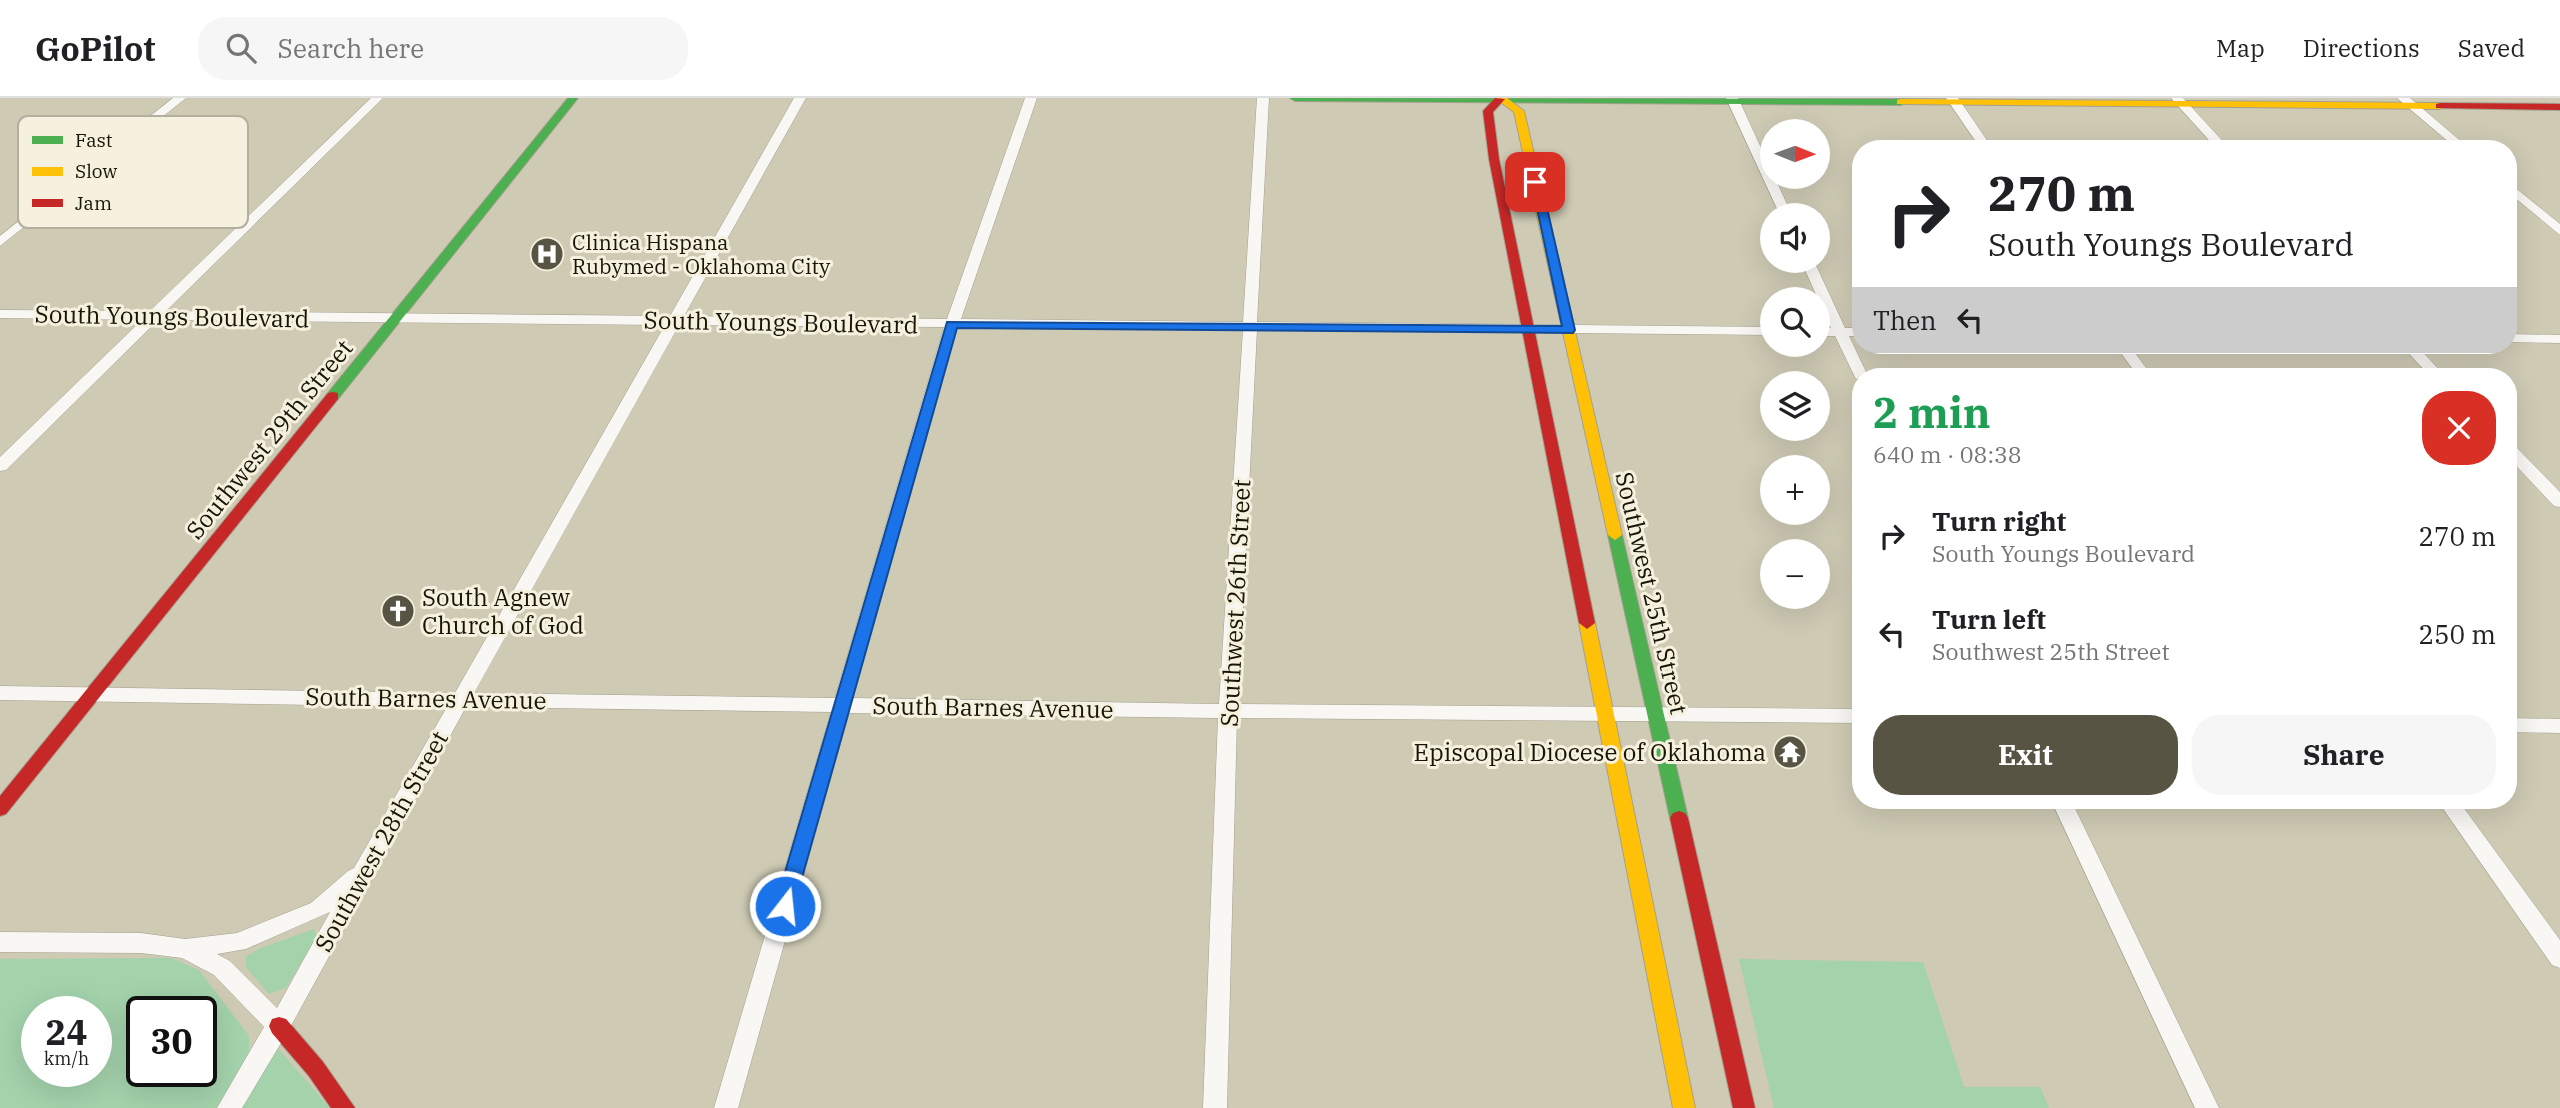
<!DOCTYPE html>
<html lang="en">
<head>
<meta charset="utf-8">
<style>
	:root { --surface:#fff; --page:#f6f6f6; --text:#202124; --muted:#757577; --line:#e0e0e0; --accent:#585444 }
	body { margin:0; font-family:"IBM Plex Serif",serif; background:var(--page); color:var(--text); height:100vh; display:flex; flex-direction:column; font-size:26px; white-space:nowrap }
	* { box-sizing:border-box; margin:0 }
	p { font-size:23px; color:var(--muted) }
	.icon { flex:none; width:38px; height:38px; fill:none; stroke:currentColor; stroke-width:2; stroke-linecap:round; stroke-linejoin:round }
	.map { position:relative; flex:1; overflow:hidden }
	.side { position:absolute; left:1852px; top:270px; width:665px; height:441px; display:flex; flex-direction:column; background:var(--surface); border-radius:28px; box-shadow:0 7px 28px #0002 }
	.side>* { flex:none }
	.guide { position:absolute; left:1852px; top:42px; width:665px; height:214px; border-radius:28px; box-shadow:0 7px 28px #0002; background:#fff; color:var(--text); overflow:hidden }
	.needle { width:46px; rotate:91deg }
	.tools { position:absolute; left:1760px; top:21px; display:grid; gap:14px }
	.tools a { display:grid; place-items:center; width:70px; height:70px; border-radius:50%; background:var(--surface); box-shadow:0 7px 28px #0002; font-size:35px }
	.speed { position:absolute; left:21px; top:898px; display:flex; gap:14px; font-size:35px; font-weight:700; text-align:center }
	.speed>* { display:grid; place-content:center; width:91px; height:91px; border-radius:50%; background:var(--surface); box-shadow:0 7px 28px #0002; line-height:1 }
	.speed small { font-size:18px; font-weight:400 }
	.speed .limit { border:4px solid #111; border-radius:10px; background:#fff; color:#111 }
	.pin { position:absolute; display:grid; place-items:center; width:60px; height:60px; color:#fff; margin:-30px; border-radius:14px; box-shadow:0 4px 10px #0006 }
	.me { position:absolute; width:77px; margin:-38px; rotate:16deg; stroke-linejoin:round; filter:drop-shadow(0 0 5px #0008) }
	.turn { display:flex; align-items:center; gap:24px; height:147px; padding:0 21px; font-size:32px }
	.turn .icon { width:91px; height:91px; stroke-width:2.5 }
	.turn b { display:block; font-size:49px; line-height:60px }
	.then { display:flex; align-items:center; height:66px; padding:0 21px; background:#0003; gap:14px; font-size:26px }
	.round { display:grid; place-items:center; flex:none; width:74px; height:74px; border-radius:28px; background:var(--page) }
	.head { display:flex; align-items:center; justify-content:space-between; height:119px; padding:0 21px }
	h1 { font-size:42px; font-weight:800; line-height:52px; color:#1e9e55 }
	.cta { display:flex; gap:14px; margin-top:auto; padding:14px 21px }
	.cta a { flex:1; height:80px; border-radius:28px; background:var(--accent); color:#fff; font-size:28px; font-weight:800; line-height:80px; text-align:center }
	.cta a+a { background:var(--page); color:var(--text) }
	ul { padding:0; list-style:none }
	li { display:flex; align-items:center; gap:21px; height:98px; padding:0 21px }
	li div { flex:1 }
	li b { display:block; font-size:26px }
	li em { font-style:normal }
	header { display:flex; align-items:center; gap:42px; box-sizing:border-box; height:98px; padding:0 35px; background:var(--surface); border-bottom:2px solid var(--line) }
	header strong { font-size:33px }
	nav { display:flex; gap:38px; margin-inline-start:auto; font-size:24px }
	.search { width:490px; height:63px; background:var(--page); display:flex; align-items:center; gap:18px; box-sizing:border-box; padding:0 24px; border-radius:28px; color:var(--muted); font-size:26px }
	.map>svg:first-child { display:block }
</style>
</head>
<body>
<header>
<strong>GoPilot</strong>
<div class="search"><svg class="icon" aria-label="search" viewBox="0 0 24 24"><circle cx="10" cy="10" r="6"/><path d="M15 15l6 6"/></svg>Search here</div>
<nav><a>Map</a><a>Directions</a><a>Saved</a></nav>
</header>
<div class="map">
<svg width="2560" height="1010" viewBox="0 0 2560 1010">
	<rect width="100%" height="100%" fill="#cecab4"/>
	<g fill="#a3d2ab" fill-rule="evenodd">
		<polygon points="314,831 317,838 286,890 269,896 246,869 246,859 258,851"/>
		<path d="M 171,860 L 199,872 L 249,938 L 249,953 L 218,1010 L 0,1010 L 0,861 ZM 37,914 L 96,914 L 96,973 L 37,973 ZM 142,914 L 201,914 L 201,973 L 142,973 Z"/>
		<polygon points="1739,861 1923,864 1964,989 2040,989 2049,1010 1774,1010"/>
		<polygon points="275,947 330,1010 240,1010"/>
	</g>
	<g fill="none" stroke-linecap="round" stroke-linejoin="round">
		<defs>
			<g id="street">
				<polygon points="173,0 186,0 0,148 0,138"/>
				<path d="M 371,0 L 383,0 L 166,213 L 670,218 L 794,0 L 806,0 L 684,218 L 947,221 L 1025,0 L 1037,0 L 961,221 L 1243,224 L 1257,0 L 1269,0 L 1257,224 L 1773,229 L 1773,237 L 1257,232 L 1238,606 L 1860,611 L 1860,625 L 1237,620 L 1227,1010 L 1203,1010 L 1218,620 L 849,615 L 738,1010 L 714,1010 L 831,614 L 466,609 L 287,935 L 242,1010 L 217,1010 L 264,929 L 214,877 L 182,860 L 141,855 L 0,854 L 0,834 L 141,835 L 185,841 L 237,835 L 311,805 L 348,773 L 354,770 L 447,609 L 0,602 L 0,588 L 455,595 L 665,227 L 158,222 L 6,372 L 0,373 L 0,359 L 142,222 L 0,220 L 0,212 L 150,213 ZM 679,227 L 944,229 L 835,600 L 474,595 ZM 958,229 L 1243,232 L 1219,606 L 853,600 ZM 330,814 L 277,910 L 230,863 L 217,856 L 246,851 Z"/>
				<polygon points="1726,0 1738,0 1792,117 1780,117"/>
				<polygon points="1946,0 1958,0 1993,51 1981,51"/>
				<polygon points="2171,0 2183,0 2230,51 2217,51"/>
				<polygon points="2397,0 2410,0 2470,51 2457,51"/>
				<polygon points="2508,84 2560,126 2560,137 2508,94"/>
				<polygon points="1801,163 1814,163 1845,230 1860,230 1860,238 1849,238 1868,278 1856,281 1835,238 1818,238 1818,230 1831,230"/>
				<polygon points="2508,236 2560,237 2560,245 2508,244"/>
				<polygon points="2115,247 2129,247 2152,278 2138,278"/>
				<polygon points="2401,247 2416,247 2445,278 2430,278"/>
				<polygon points="2508,345 2514,347 2560,394 2560,409 2554,408 2508,359"/>
				<polygon points="2508,620 2560,621 2560,635 2508,634"/>
				<polygon points="2051,702 2071,702 2219,1010 2195,1010"/>
				<polygon points="2437,702 2458,702 2560,842 2560,870 2552,867"/>
			</g>
			<g id="fast">
				<polygon points="568,0 578,0 338,301 328,301 328,295"/>
				<polygon points="1290,0 1901,1 1906,4 1901,7 1295,3"/>
				<polygon points="1615,432 1622,437 1688,720 1685,725 1679,727 1673,725 1670,720 1608,437"/>
			</g>
			<g id="slow">
				<polygon points="1495,0 1507,0 1524,13 1622,437 1615,442 1608,437 1514,14"/>
				<polygon points="1901,1 2440,5 2445,8 2440,11 1897,6 1897,2"/>
				<polygon points="1587,519 1595,525 1695,1010 1673,1010 1579,525"/>
			</g>
			<g id="jam">
				<polygon points="1495,0 1505,1 1493,14 1499,61 1595,525 1587,531 1579,525 1489,61 1483,13"/>
				<polygon points="2440,5 2560,6 2560,12 2436,10 2436,6"/>
				<polygon points="333,294 338,295 338,301 6,716 0,718 0,698 328,295"/>
				<polygon points="1679,713 1685,715 1688,720 1755,1010 1733,1010 1670,720 1673,715"/>
				<polygon points="279,919 286,921 323,964 355,1010 331,1010 309,978 272,935 269,928 272,921"/>
			</g>
		</defs>
		<use href="#street" stroke="#a4a08f" stroke-width="1"/>
		<use href="#fast" stroke="#a4a08f" stroke-width="2"/>
		<use href="#slow" stroke="#a4a08f" stroke-width="2"/>
		<use href="#jam" stroke="#a4a08f" stroke-width="2"/>
		<use href="#street" fill="#f8f7f4" fill-rule="evenodd"/>
		<use href="#fast" fill="#4caf50" fill-rule="evenodd"/>
		<use href="#slow" fill="#ffc107" fill-rule="evenodd"/>
		<use href="#jam" fill="#c62828" fill-rule="evenodd"/>
	</g>
	<polygon fill="#1a73e8" stroke="#114b97" stroke-width="2" points="1531,82 1541,84 1575,232 1573,235 957,230 794,808 792,814 785,816 778,814 775,808 947,224 1562,228"/>
	<defs>
		<symbol id="hospital-disc" viewBox="-11 -11 22 22"><circle r="9.5" fill="#585444" stroke="#f5f1de"/><path d="M-5-5h3v3.5h4V-5h3V5h-3V1.5h-4V5h-3Z" fill="#fff"/></symbol>
		<symbol id="church-disc" viewBox="-11 -11 22 22"><circle r="9.5" fill="#585444" stroke="#f5f1de"/><path d="M-1.2-6h2.4v3.5h3.3v2.4h-3.3V6h-2.4V-.1h-3.3v-2.4h3.3Z" fill="#fff"/></symbol>
		<symbol id="temple-disc" viewBox="-11 -11 22 22"><circle r="9.5" fill="#585444" stroke="#f5f1de"/><path d="M0-6L5-2H3V0L6.5 2.5H4V6H1.5V3h-3V6H-4V2.5H-6.5L-3 0V-2H-5Z" fill="#fff"/></symbol>
	</defs>
	<g fill-rule="evenodd">
		<use href="#hospital-disc" x="528" y="137" width="38" height="38"/>
		<use href="#church-disc" x="379" y="494" width="38" height="38"/>
		<use href="#temple-disc" x="1771" y="635" width="38" height="38"/>
	</g>
	<g text-anchor="middle" dominant-baseline="central" stroke-width="6" stroke-linejoin="round" paint-order="stroke">
		<g font-size="21" fill="#181507" stroke="#f5f1de" text-anchor="start">
			<text x="572" y="144">Clinica Hispana<tspan x="572" dy="24">Rubymed - Oklahoma City</tspan></text>
		</g>
		<g font-size="24" fill="#181507" stroke="#f5f1de">
			<text transform="translate(172 218) rotate(1)">South Youngs Boulevard</text>
			<text transform="translate(781 224) rotate(1)">South Youngs Boulevard</text>
			<text transform="translate(269 341) rotate(-51)">Southwest 29th Street</text>
			<text transform="translate(1652 495) rotate(77)">Southwest 25th Street</text>
			<text transform="translate(1235 505) rotate(-87)">Southwest 26th Street</text>
			<text transform="translate(426 600) rotate(1)">South Barnes Avenue</text>
			<text transform="translate(993 609) rotate(1)">South Barnes Avenue</text>
			<text transform="translate(381 743) rotate(-61)">Southwest 28th Street</text>
		</g>
		<g font-size="24" fill="#181507" stroke="#f5f1de" text-anchor="start">
			<text x="422" y="499">South Agnew<tspan x="422" dy="28">Church of God</tspan></text>
			<text x="1766" y="654" text-anchor="end">Episcopal Diocese of Oklahoma</text>
		</g>
	</g>
	<rect x="18" y="18" width="230" height="112" rx="10" fill="#f5f1de" stroke="#b3af9e" stroke-width="2"/>
	<rect x="32" y="38" width="31" height="8" fill="#4caf50"/>
	<rect x="32" y="69" width="31" height="9" fill="#ffc107"/>
	<rect x="32" y="101" width="31" height="8" fill="#c62828"/>
	<g font-size="19" fill="#181507">
		<text x="75" y="49">Fast</text>
		<text x="75" y="80">Slow</text>
		<text x="75" y="112">Jam</text>
	</g>
</svg>
<div class="tools">
<a><svg class="needle" viewBox="-14 -14 28 28"><path d="M0-13l5 13h-10z" fill="#e53935"/><path d="M0 13l5-13h-10z" fill="#757577"/></svg></a>
<a><svg class="icon" aria-label="sound" viewBox="0 0 24 24"><path d="M4 9h4l5-4v14l-5-4H4zM17 9q2 3 0 6"/></svg></a>
<a><svg class="icon" aria-label="search" viewBox="0 0 24 24"><circle cx="10" cy="10" r="6"/><path d="M15 15l6 6"/></svg></a>
<a><svg class="icon" aria-label="layers" viewBox="0 0 24 24"><path d="M12 4l9 5-9 5-9-5zM3 14l9 5 9-5"/></svg></a>
<a>+</a>
<a>−</a>
</div>
<div class="speed"><div>24<small>km/h</small></div><div class="limit">30</div></div>
<div class="pin" style="left:1535px;top:84px;background:#d93025"><svg class="icon" aria-label="arrive" viewBox="0 0 24 24"><path d="M6 21V4h12l-3 4 3 4H6"/></svg></div>
<svg class="me" style="left:785px;top:808px" viewBox="-20 -20 40 40"><circle r="17" fill="#1a73e8" stroke="#fff" stroke-width="3"/><path d="M0-11L8 9 0 5-8 9z" fill="#fff"/></svg>
<div class="guide">
<div class="turn"><svg class="icon" aria-label="right" viewBox="0 0 24 24"><path d="M7 20v-9h11M14 6l5 5-5 5"/></svg><div><b>270 m</b>South Youngs Boulevard</div></div>
<div class="then">Then<svg class="icon" aria-label="left" viewBox="0 0 24 24"><path d="M17 20v-9H6M10 6l-5 5 5 5"/></svg></div>
</div>
<section class="side">
<div class="head"><div><h1>2 min</h1><p>640 m · 08:38</p></div><a class="round" style="background:#d93025;color:#fff"><svg class="icon" aria-label="close" viewBox="0 0 24 24"><path d="M6 6l12 12M18 6L6 18"/></svg></a></div>
<ul>
<li><svg class="icon" aria-label="right" viewBox="0 0 24 24"><path d="M7 20v-9h11M14 6l5 5-5 5"/></svg><div><b>Turn right</b><p>South Youngs Boulevard</p></div><em>270 m</em></li>
<li><svg class="icon" aria-label="left" viewBox="0 0 24 24"><path d="M17 20v-9H6M10 6l-5 5 5 5"/></svg><div><b>Turn left</b><p>Southwest 25th Street</p></div><em>250 m</em></li>
</ul>
<div class="cta"><a>Exit</a><a>Share</a></div>
</section>
</div>
</body>
</html>
